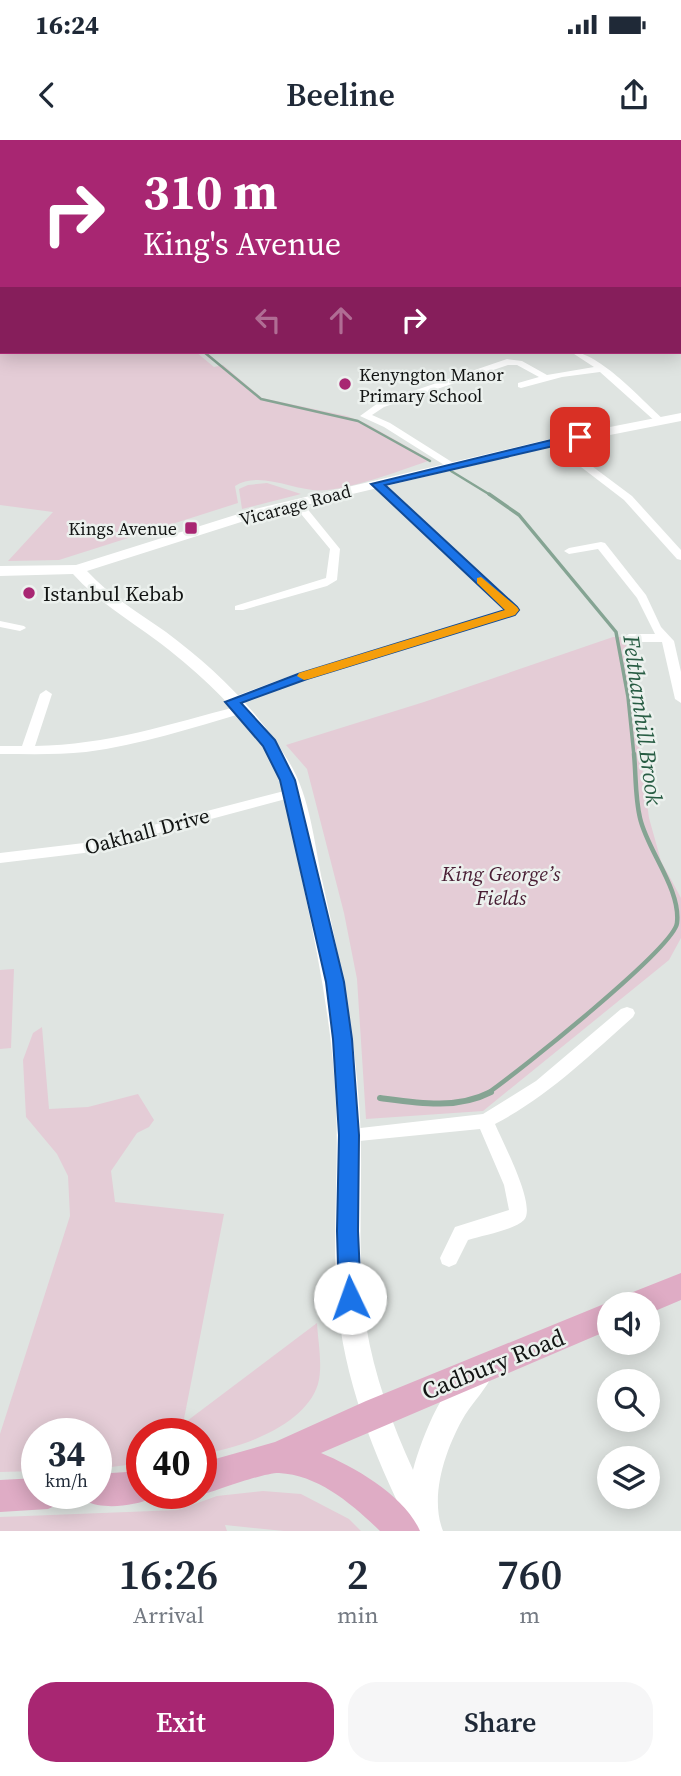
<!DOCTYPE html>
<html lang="en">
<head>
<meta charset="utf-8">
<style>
	:root { --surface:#fff; --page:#f6f6f7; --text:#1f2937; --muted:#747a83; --accent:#a82672 }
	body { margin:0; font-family:"Source Serif 4",serif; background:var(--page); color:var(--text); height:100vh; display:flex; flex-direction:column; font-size:26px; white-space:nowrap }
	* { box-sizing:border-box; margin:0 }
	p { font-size:23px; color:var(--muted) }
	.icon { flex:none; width:38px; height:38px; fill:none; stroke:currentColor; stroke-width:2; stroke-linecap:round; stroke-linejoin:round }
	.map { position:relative; height:1391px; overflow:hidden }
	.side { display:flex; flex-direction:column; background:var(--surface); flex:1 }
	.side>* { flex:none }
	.guide { position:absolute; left:0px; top:0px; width:682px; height:214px; box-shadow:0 4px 18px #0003; background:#a82672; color:#fff; overflow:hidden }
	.tools { position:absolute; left:597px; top:1152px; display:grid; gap:14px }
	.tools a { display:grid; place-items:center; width:63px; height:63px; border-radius:50%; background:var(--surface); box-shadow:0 4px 18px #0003; font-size:35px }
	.speed { position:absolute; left:21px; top:1278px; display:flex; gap:14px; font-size:35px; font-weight:700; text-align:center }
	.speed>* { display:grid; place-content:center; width:91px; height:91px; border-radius:50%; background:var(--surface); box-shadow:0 4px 18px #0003; line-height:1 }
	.speed small { font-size:18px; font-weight:400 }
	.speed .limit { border:10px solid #d22; background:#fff; color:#111 }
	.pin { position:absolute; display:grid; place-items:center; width:60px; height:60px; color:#fff; margin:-30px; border-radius:14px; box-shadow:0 4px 10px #0006 }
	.me { position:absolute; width:77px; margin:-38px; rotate:357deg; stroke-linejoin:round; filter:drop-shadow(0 0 5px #0008) }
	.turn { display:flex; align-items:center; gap:24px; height:147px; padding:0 28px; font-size:32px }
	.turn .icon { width:91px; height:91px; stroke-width:2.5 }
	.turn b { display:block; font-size:49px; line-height:60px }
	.lanes { display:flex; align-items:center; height:66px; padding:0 28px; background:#0003; justify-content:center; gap:35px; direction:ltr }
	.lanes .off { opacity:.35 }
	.eta { display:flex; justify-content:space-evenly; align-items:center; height:119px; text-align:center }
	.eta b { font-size:42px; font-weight:600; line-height:49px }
	.primary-button { display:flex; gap:14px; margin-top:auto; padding:14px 28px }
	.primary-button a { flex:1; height:80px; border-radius:28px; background:var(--accent); color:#fff; font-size:28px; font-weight:600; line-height:80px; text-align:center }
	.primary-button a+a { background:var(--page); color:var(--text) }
	.status { display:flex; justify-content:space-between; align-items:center; height:49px; padding:0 35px; background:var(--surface); direction:ltr }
	.status svg { height:19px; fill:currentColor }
	header { display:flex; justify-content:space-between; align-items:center; height:91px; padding:0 28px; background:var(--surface); font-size:32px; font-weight:600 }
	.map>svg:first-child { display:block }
</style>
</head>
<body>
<div class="status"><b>16:24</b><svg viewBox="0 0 49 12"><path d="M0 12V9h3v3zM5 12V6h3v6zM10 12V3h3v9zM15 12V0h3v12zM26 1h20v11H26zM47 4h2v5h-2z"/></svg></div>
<header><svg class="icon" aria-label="back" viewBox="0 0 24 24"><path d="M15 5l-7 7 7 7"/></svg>Beeline<svg class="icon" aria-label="share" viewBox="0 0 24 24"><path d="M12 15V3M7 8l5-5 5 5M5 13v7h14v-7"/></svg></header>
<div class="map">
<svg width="681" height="1391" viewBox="0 0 681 1391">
	<rect width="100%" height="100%" fill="#dfe4e1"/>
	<g fill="#e4ccd6">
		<polygon points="0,0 681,0 681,38 681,2 2,2 2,64"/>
		<path d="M 0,67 L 2,212 L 196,212 L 214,227 L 223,225 L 262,258 L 347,276 L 367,284 L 431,320 C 405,329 357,347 327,350 C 298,354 262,329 235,346 L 238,363 L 59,420 L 8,421 L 53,372 L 0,365 Z"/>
		<polygon points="267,343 301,354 242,369 239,349 248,345"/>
		<polygon points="613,497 625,497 649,678 661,721 681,758 681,798 669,820 483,971 366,979 357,839 344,773 307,629 286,605 424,562"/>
		<polygon points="14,829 11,908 0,909 0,830"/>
		<path d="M 42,887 L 49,969 L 88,967 L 138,954 L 154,980 L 149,987 L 137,993 L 111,1031 L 115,1062 L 224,1074 L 183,1284 L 317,1183 C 318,1202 323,1226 318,1244 C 306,1285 240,1309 201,1314 L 201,1293 L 142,1293 L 142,1323 L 96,1329 L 96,1293 L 37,1293 L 37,1331 L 0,1332 L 0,1294 L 70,1076 L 68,1036 L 57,1014 L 26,977 L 23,920 L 33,893 Z"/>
		<polygon points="263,1351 301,1354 349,1379 361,1391 284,1391 225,1385 227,1391 0,1391 0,1377 178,1370 217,1356"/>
	</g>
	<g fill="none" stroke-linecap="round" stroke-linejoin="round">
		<polyline stroke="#85a493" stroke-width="2" points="335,2 340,0"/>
		<g stroke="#85a493" stroke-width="2.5">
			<polyline points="204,212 261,259 358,281 430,321"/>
			<polyline points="451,331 492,356"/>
		</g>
		<polyline stroke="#85a493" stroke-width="3.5" points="489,354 519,375 616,492 628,557 634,616"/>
		<path stroke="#85a493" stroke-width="4.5" d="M 488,953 C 517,933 674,808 677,783 C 681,749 647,710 640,678 C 635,657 636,635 634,614"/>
		<path stroke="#85a493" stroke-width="6" d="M 380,958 C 417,963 456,970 491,952"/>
		<polygon fill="#85a493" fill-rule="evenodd" points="487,0 495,0 497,2 488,2"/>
		<g fill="#fff" fill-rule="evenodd">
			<path d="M 571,212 C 598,211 642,260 662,278 L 662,282 L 656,282 L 600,232 L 562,237 L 521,248 L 518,247 L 518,243 L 539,237 L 517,225 L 508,225 L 384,267 L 372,275 L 390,283 L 455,324 L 455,328 L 449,328 L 384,287 L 360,276 L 378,263 L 507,219 L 522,221 L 547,235 L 594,227 Z"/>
			<polygon points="551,300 557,300 632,356 681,410 681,420 677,419 624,360 551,304"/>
			<polygon points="373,342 381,342 516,468 517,472 515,474 306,539 236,565 228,565 226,562 228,559 298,533 505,470 373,346"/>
			<polygon points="297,360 301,361 340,409 337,440 327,446 243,470 235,470 235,466 326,438 330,409 292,363"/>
			<polygon points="601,402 605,403 646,455 661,487 674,501 681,532 681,563 675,559 662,502 629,502 623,498 629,494 655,494 637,458 598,409 569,414 564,411 569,408"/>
			<polygon points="0,481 24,486 26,488 20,491 0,487"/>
			<path d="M 46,550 L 52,554 L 35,606 C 107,605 170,584 239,566 L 245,570 L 243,573 C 192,588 140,605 86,612 C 58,615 29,614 0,614 L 0,606 L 22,606 L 40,554 Z"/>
			<polygon points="292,649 297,650 299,653 297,656 84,713 0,723 0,713 84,703"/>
			<path d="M 627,867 L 633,869 L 635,873 L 633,877 C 589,916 547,957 495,984 C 502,1001 537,1066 524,1080 C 514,1090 483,1095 468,1100 L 456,1124 L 449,1127 L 442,1124 L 440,1118 L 455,1087 L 509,1070 L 504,1045 L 480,989 L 349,1002 L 343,1000 L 340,995 L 343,990 L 483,974 L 536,941 L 621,869 Z"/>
		</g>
		<path fill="#fff" fill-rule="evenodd" d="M 681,273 L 681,281 L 554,306 L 260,376 L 87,431 C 110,456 139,473 166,492 C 213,527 259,571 289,622 C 311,658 314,704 323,744 C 339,816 354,888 359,963 C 365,1036 355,1111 366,1185 C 374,1235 392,1284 413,1330 C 422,1297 446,1234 479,1220 L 489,1224 L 493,1234 C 486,1249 474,1261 465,1275 C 446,1307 429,1356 443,1391 L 412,1391 C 375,1319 343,1239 337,1158 C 332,1094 339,1030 336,966 C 333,892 319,820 304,749 C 295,708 293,662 273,625 C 247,576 200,533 156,500 C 128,479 97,461 73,434 L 0,436 L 0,426 L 76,425 L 251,370 L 554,298 Z"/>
		<g fill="#dfacc5" fill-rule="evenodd">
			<polygon points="681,1133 681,1160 648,1174 648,1164 624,1164 628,1154"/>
			<path d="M 609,1162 L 613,1164 L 609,1164 L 609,1190 L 321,1313 C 355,1327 405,1356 420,1391 L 380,1391 C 353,1365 319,1335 279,1333 C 262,1333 219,1350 201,1355 L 195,1353 L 201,1353 L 201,1323 L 275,1302 L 366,1261 Z"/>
			<path d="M 142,1331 L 142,1353 L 156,1353 L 153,1358 C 134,1366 104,1370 85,1361 L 81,1353 L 96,1353 L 96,1334 Z"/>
			<polygon points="37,1338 37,1353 64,1353 59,1364 48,1369 0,1372 0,1340"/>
		</g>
	</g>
	<polygon fill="#1a73e8" stroke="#114b97" stroke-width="2" points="580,293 584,294 584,299 385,345 517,467 519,470 515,475 307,539 241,563 275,600 295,640 344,842 352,899 359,995 358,1091 361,1158 358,1165 350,1168 342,1165 339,1158 337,1091 339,995 333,899 326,842 280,640 263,606 225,562 298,534 505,470 371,344"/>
	<polygon fill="#f59e0b" points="481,437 517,467 519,470 515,475 309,539 304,540 297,536 299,533 505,470 477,443 477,438"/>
	<g fill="#a82672" stroke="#ecf1ee" stroke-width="2.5">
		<circle cx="345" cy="244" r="7"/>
		<rect x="184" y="381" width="14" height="14" rx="3.5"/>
		<circle cx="29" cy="453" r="7"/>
	</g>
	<g text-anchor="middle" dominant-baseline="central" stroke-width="5" stroke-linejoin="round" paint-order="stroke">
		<g font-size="18" fill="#121413" stroke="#ecf1ee" text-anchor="start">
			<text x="359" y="234">Kenyngton Manor<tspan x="359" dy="21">Primary School</tspan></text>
			<text x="177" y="388" text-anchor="end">Kings Avenue</text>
		</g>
		<g font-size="18" fill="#121413" stroke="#ecf1ee">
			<text transform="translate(295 365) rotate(-15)">Vicarage Road</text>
		</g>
		<g font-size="21" fill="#121413" stroke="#ecf1ee" text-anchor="start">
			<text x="43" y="453">Istanbul Kebab</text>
		</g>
		<g font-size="21" fill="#121413" stroke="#ecf1ee">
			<text transform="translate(147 691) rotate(-15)">Oakhall Drive</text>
		</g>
		<g font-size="21" font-style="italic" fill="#481d33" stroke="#ecf1ee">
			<text x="501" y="733">King George’s<tspan x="501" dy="24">Fields</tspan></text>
		</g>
		<g font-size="23" font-style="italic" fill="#275c43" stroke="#ecf1ee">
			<text transform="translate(643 580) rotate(82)">Felthamhill Brook</text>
		</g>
		<g font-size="24" fill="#121413" stroke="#ecf1ee">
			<text transform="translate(493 1224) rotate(-22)">Cadbury Road</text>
		</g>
	</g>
</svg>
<div class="tools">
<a><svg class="icon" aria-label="sound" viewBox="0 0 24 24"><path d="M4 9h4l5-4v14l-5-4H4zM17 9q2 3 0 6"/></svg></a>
<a><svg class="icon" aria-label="search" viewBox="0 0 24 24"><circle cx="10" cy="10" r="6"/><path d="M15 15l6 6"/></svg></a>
<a><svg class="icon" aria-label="layers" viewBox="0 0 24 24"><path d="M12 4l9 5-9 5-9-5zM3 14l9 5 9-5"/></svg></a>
</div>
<div class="speed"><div>34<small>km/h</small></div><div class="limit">40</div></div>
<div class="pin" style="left:580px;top:297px;background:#d93025"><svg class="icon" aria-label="arrive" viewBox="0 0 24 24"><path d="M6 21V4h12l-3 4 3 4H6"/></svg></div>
<svg class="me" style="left:350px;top:1158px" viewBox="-20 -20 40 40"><circle r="19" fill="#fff"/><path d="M0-13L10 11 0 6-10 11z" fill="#1a73e8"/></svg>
<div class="guide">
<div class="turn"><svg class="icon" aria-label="right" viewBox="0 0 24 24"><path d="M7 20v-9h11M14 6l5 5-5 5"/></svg><div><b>310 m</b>King's Avenue</div></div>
<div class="lanes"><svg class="icon off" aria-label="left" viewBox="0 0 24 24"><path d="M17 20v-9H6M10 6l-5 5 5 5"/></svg><svg class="icon off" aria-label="ahead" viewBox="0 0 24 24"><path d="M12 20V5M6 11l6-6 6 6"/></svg><svg class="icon" aria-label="right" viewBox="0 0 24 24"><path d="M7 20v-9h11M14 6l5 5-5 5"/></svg></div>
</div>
</div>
<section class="side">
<div class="eta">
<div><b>16:26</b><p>Arrival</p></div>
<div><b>2</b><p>min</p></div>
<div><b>760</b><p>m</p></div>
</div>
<div class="primary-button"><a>Exit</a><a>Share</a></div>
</section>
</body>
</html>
